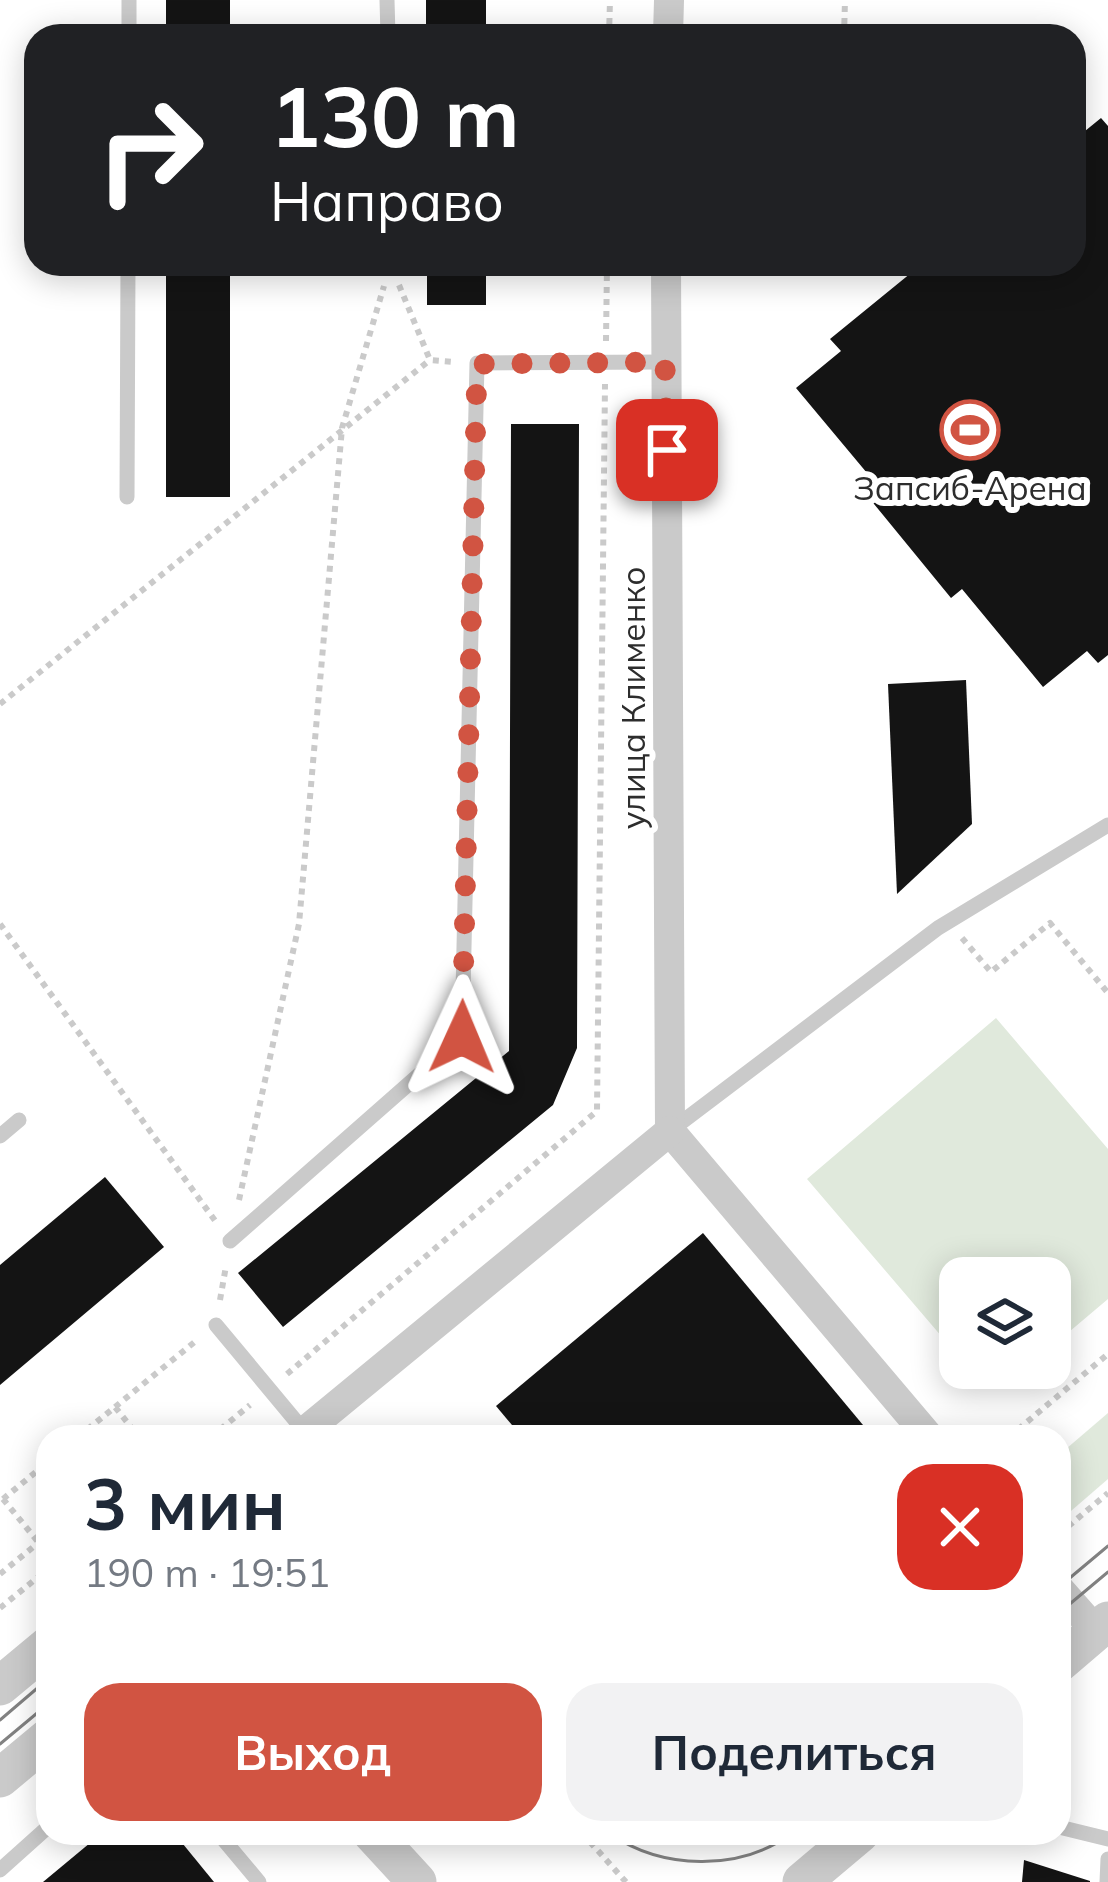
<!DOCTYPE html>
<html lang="ru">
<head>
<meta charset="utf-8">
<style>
	:root { --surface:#fff; --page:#f2f2f3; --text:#1f2937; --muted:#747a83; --accent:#d15442 }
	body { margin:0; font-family:Mulish,sans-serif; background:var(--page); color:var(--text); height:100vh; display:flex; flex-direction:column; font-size:45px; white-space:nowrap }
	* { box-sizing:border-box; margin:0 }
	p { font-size:39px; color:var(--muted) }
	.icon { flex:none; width:66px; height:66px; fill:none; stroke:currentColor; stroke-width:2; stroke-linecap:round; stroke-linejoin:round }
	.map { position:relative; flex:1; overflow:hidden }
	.sheet { position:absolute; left:36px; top:1425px; width:1035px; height:420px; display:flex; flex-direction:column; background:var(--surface); border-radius:36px; box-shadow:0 6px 30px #0003 }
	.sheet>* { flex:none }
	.banner { position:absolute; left:24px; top:24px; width:1062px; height:252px; border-radius:36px; box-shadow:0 6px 30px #0003; background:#202124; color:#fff; overflow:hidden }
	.fabs { position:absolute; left:939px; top:1257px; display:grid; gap:24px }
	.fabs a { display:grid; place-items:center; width:132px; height:132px; border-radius:24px; background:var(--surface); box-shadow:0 6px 30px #0003; font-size:60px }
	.pin { position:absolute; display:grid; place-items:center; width:102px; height:102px; color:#fff; margin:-51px; border-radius:24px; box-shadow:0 6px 18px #0006 }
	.me { position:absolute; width:132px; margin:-66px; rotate:1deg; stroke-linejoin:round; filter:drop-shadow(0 0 9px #0008) }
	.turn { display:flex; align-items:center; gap:42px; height:252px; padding:0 48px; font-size:54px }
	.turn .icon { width:156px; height:156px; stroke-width:2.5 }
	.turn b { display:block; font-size:84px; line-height:102px }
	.round { display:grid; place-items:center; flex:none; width:126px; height:126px; border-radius:36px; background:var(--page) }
	.headline { display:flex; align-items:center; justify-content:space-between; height:204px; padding:0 48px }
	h1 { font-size:72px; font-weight:700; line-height:90px }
	.button { display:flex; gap:24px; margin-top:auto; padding:24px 48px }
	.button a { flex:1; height:138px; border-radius:36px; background:var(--accent); color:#fff; font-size:48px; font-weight:700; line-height:138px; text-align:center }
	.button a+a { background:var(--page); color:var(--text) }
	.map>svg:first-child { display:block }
</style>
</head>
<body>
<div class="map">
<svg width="1108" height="1882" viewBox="0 0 1108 1882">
	<rect width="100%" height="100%" fill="#fff"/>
	<g fill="#e0e9dc">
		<polygon points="996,1018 1108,1149 1108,1299 1050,1348 1050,1278 960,1278 960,1358 807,1179"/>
		<polygon points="1108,1413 1108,1479 1064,1517 1059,1512 1059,1455"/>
	</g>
	<g fill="#141414">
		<rect x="166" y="0" width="64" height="36"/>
		<rect x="426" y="0" width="60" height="36"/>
		<polygon points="1101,118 1108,126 1108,655 1098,663 1087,651 1043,687 962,589 951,598 856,482 867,473 796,388 841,351 830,339 922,264 1074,264 1074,140"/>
		<rect x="166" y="264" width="64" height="233"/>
		<rect x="427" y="264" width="59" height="41"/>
		<polygon points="511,424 579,424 577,1048 553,1105 283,1327 238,1273 509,1051"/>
		<polygon points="966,680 972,824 897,894 888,684"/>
		<polygon points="105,1177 164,1247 0,1385 0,1265"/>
		<polygon points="703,1233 873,1437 522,1437 496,1406"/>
		<polygon points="102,1833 174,1833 214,1882 43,1882"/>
		<polygon points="1024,1860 1090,1881 1090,1882 1022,1882"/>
	</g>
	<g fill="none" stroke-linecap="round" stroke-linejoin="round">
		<g stroke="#cacaca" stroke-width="6" stroke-dasharray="6 6" stroke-linecap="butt">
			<polyline points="609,36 610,0"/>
			<polyline points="844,36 845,0"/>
			<polyline points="399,285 430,360 455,362"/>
			<polyline points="606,341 607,264"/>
			<polyline points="0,704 430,360"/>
			<polyline points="0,924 216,1222"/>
			<polyline points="962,938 991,972 1050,923 1108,993"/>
			<polyline points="239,1200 299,924 342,428 384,286"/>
			<polyline points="220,1300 226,1266"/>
			<polyline points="287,1374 597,1111 605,384"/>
			<polyline points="115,1407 197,1340"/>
			<polyline points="78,1437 115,1407 139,1437"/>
			<polyline points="211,1437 250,1405"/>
			<polyline points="1009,1437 1108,1354"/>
			<polyline points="3,1499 48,1554"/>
			<polyline points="3,1499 48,1462"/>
			<polyline points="1059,1534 1108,1493"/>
			<polyline points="0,1574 48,1535"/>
			<polyline points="0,1608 48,1569"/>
			<polyline points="582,1833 626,1882"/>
		</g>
		<g stroke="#cacaca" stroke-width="15">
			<polyline points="387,0 388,36"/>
			<polyline points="129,36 129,0"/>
			<polyline points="390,264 390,265"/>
			<polyline points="127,497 128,264"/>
			<polyline points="670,1131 938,928 1108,825"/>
			<polyline points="0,1136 19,1120"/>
			<polyline points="230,1241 462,1037 477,363 665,362"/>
			<polyline points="216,1325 305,1432"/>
			<polyline points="1059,1827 1108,1839"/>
			<polyline points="218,1833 259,1882"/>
			<polyline points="0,1870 48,1827"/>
			<polyline points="1107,1882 1108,1859"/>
		</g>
		<g stroke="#cacaca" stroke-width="30">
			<polyline points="668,36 669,0"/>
			<polyline points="666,264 670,1131"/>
			<polyline points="670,1131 929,1437"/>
			<polyline points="298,1437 670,1131"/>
			<polyline points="1059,1589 1096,1631"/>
		</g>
		<g stroke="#cacaca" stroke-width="39">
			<polyline points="1059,1663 1108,1621"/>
			<polyline points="0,1686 48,1646"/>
			<polyline points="0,1778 48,1738"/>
			<polyline points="372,1833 417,1882"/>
			<polyline points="802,1882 860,1833"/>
		</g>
		<g stroke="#828282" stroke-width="3">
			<polyline points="1059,1587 1108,1546"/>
			<polyline points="1059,1613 1108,1572"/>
			<polyline points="0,1720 48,1679"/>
			<polyline points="0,1744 48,1704"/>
			<path d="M 609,1833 C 662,1870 740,1872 792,1833"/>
			<path d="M 655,1833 C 687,1843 724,1848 756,1833"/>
		</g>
	</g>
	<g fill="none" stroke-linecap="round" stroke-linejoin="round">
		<polyline stroke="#d15442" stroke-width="21" stroke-dasharray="0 37.8" points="462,1037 477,364 665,362 667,450"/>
	</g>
	<defs>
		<symbol id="stadium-ring" viewBox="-11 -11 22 22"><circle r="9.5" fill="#fff" stroke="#d15442" stroke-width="1.5"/><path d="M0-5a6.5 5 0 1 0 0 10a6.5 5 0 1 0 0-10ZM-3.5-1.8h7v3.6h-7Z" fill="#d15442"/></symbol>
	</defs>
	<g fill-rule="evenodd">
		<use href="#stadium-ring" x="937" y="397" width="66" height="66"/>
	</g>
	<g text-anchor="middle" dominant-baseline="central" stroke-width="12" stroke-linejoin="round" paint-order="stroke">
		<g font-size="33" fill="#2d2d2d" stroke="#fff">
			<text x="970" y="487">Запсиб-Арена</text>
		</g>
		<g font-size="33" fill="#2d2d2d" stroke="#fff">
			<text transform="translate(632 698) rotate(-90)">улица Клименко</text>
		</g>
	</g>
</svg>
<div class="fabs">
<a><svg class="icon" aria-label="layers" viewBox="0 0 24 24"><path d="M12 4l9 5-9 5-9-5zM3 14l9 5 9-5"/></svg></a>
</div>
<div class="pin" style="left:667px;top:450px;background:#d93025"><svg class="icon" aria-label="arrive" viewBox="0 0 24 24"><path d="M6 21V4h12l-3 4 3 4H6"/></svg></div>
<svg class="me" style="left:462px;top:1037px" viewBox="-20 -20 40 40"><path d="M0-17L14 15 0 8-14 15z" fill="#d15442" stroke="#fff" stroke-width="4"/></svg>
<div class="banner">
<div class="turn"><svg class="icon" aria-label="right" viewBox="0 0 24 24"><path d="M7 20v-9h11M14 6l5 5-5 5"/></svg><div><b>130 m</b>Направо</div></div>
</div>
<section class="sheet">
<div class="headline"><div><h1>3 мин</h1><p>190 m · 19:51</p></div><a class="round" style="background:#d93025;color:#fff"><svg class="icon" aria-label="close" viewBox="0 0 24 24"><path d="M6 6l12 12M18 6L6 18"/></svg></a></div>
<div class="button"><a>Выход</a><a>Поделиться</a></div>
</section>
</div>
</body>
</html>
